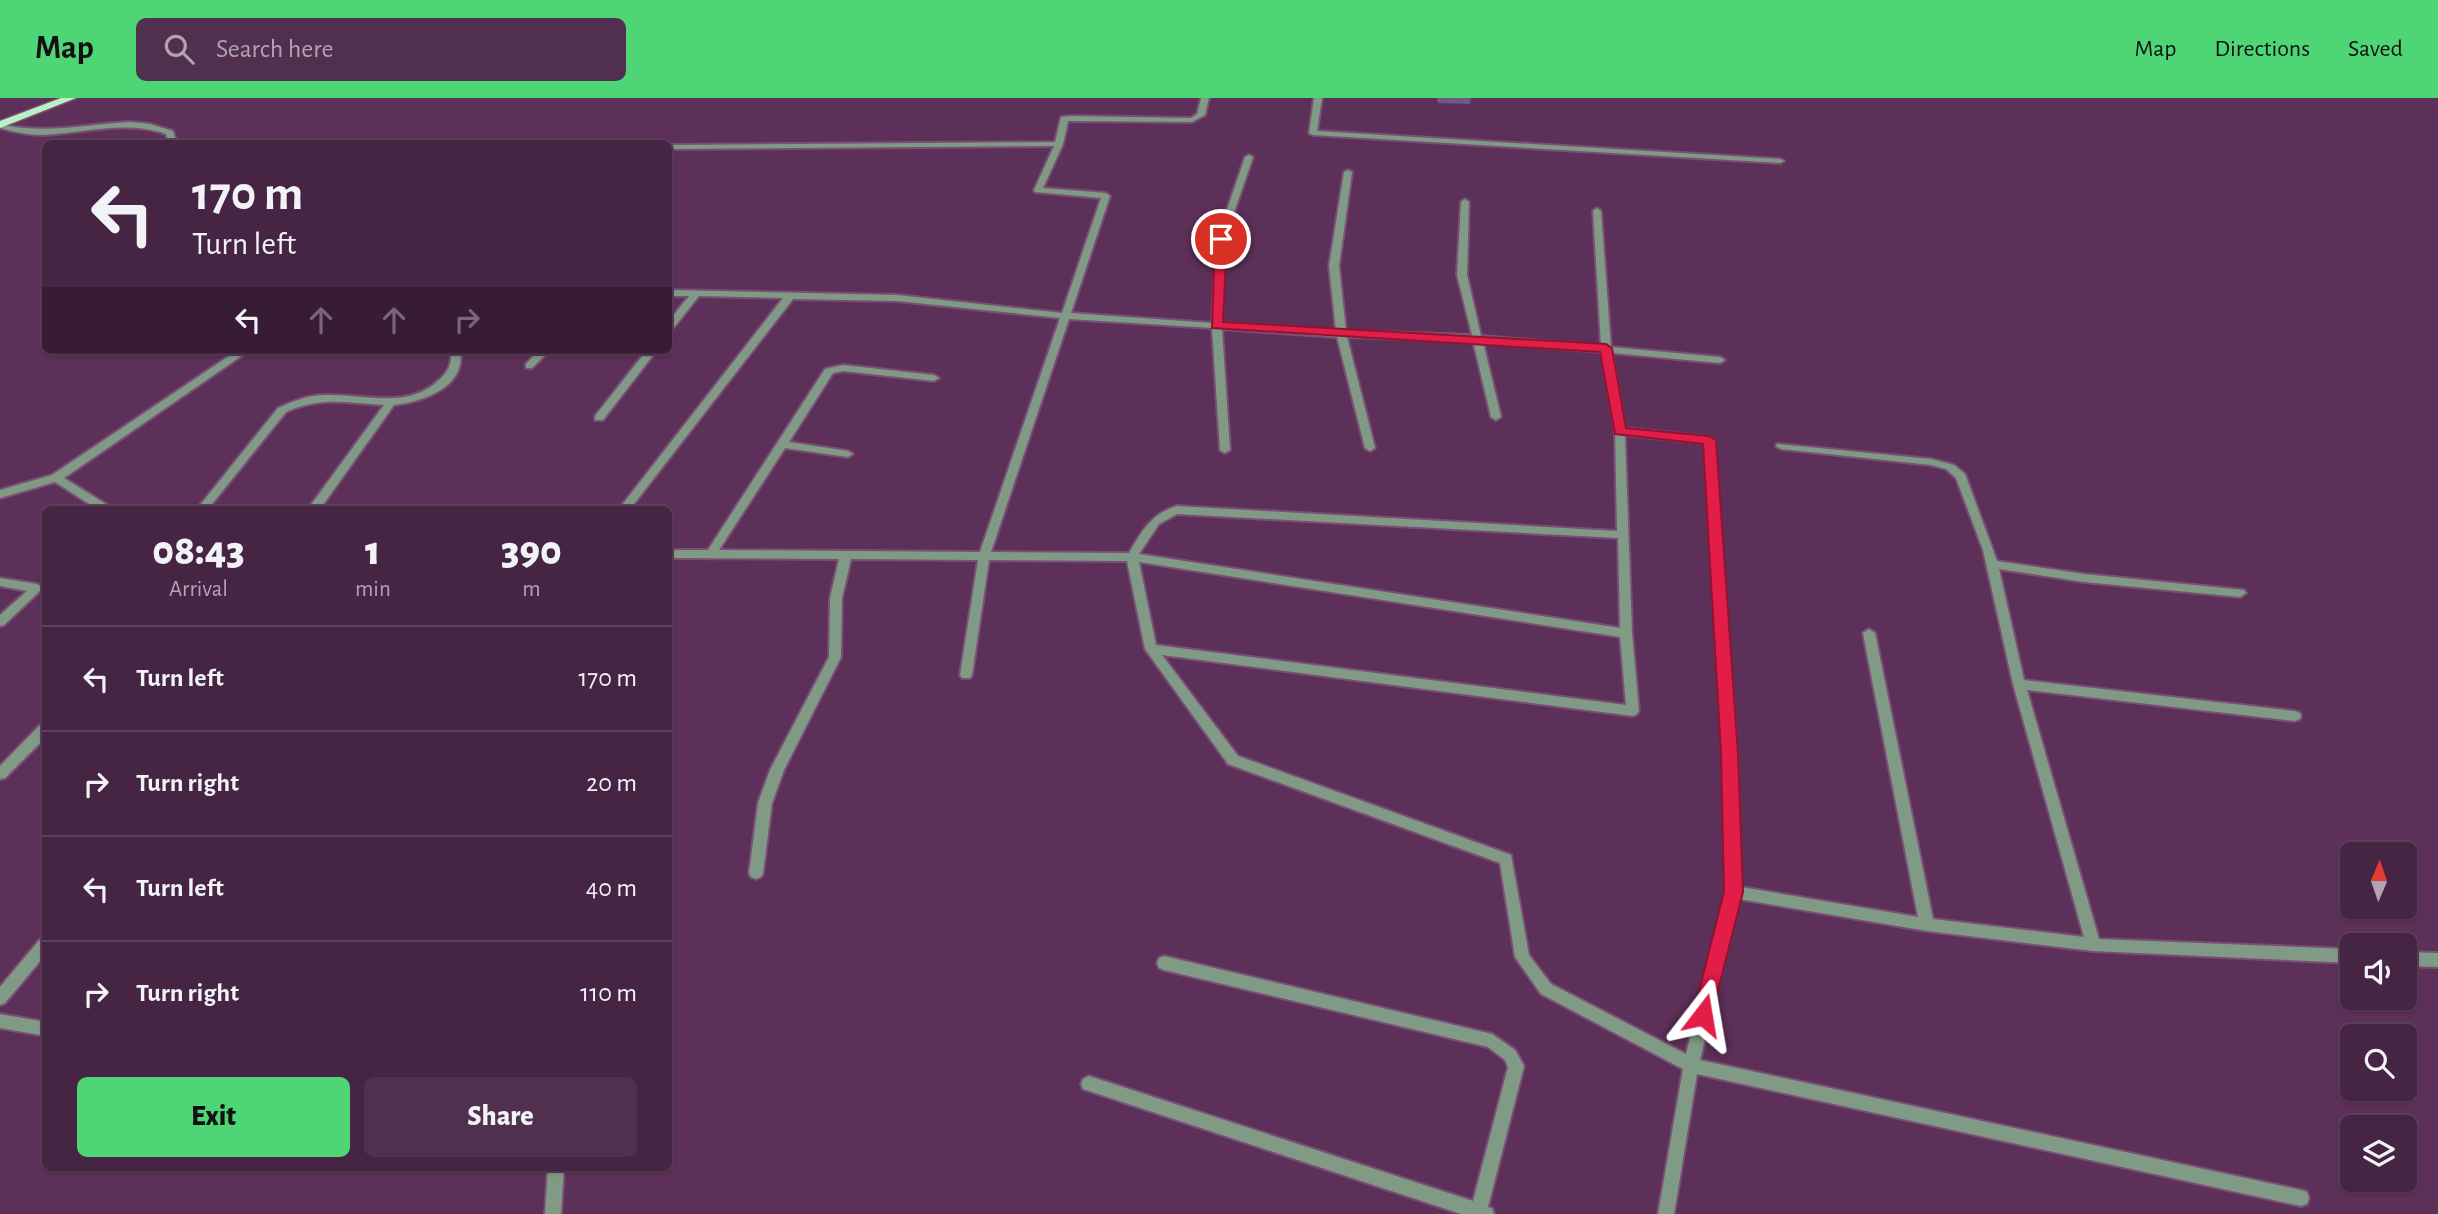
<!DOCTYPE html>
<html lang="en">
<head>
<meta charset="utf-8">
<style>
	:root { --surface:#462443; --page:#50304e; --text:#f1f3f6; --muted:#b0a4b2; --line:#5e415c; --accent:#4ed676 }
	body { margin:0; font-family:"Alegreya Sans",sans-serif; background:var(--page); color:var(--text); height:100vh; display:flex; flex-direction:column; font-size:26px; white-space:nowrap }
	* { box-sizing:border-box; margin:0 }
	p { font-size:23px; color:var(--muted) }
	.icon { flex:none; width:38px; height:38px; fill:none; stroke:currentColor; stroke-width:2; stroke-linecap:round; stroke-linejoin:round }
	.map { position:relative; flex:1; overflow:hidden }
	.panel { position:absolute; left:42px; top:408px; width:630px; height:665px; display:flex; flex-direction:column; background:var(--surface); border-radius:10px; box-shadow:0 2px 5px #0004,0 0 0 2px var(--line) }
	.panel>* { flex:none }
	.banner { position:absolute; left:42px; top:42px; width:630px; height:214px; border-radius:10px; box-shadow:0 2px 5px #0004,0 0 0 2px var(--line); background:#462443; color:var(--text); overflow:hidden }
	.needle { width:46px; rotate:2deg }
	.tools { position:absolute; left:2340px; top:744px; display:grid; gap:14px }
	.tools a { display:grid; place-items:center; width:77px; height:77px; border-radius:10px; background:var(--surface); box-shadow:0 2px 5px #0004,0 0 0 2px var(--line); font-size:35px }
	.pin { position:absolute; display:grid; place-items:center; width:60px; height:60px; color:#fff; margin:-30px; border:4px solid #fff; border-radius:50%; box-shadow:0 2px 7px #0007 }
	.me { position:absolute; width:77px; margin:-38px; rotate:14deg; stroke-linejoin:round; filter:drop-shadow(0 0 5px #0008) }
	.turn { display:flex; align-items:center; gap:24px; height:147px; padding:0 35px; font-size:32px }
	.turn .icon { width:91px; height:91px; stroke-width:2.5 }
	.turn b { display:block; font-size:49px; line-height:60px }
	.lanes { display:flex; align-items:center; height:66px; padding:0 35px; background:#0003; justify-content:center; gap:35px; direction:ltr }
	.lanes .off { opacity:.35 }
	.eta { display:flex; justify-content:space-evenly; align-items:center; height:119px; text-align:center }
	.eta b { font-size:42px; font-weight:800; line-height:49px }
	.cta { display:flex; gap:14px; margin-top:auto; padding:14px 35px }
	.cta a { flex:1; height:80px; border-radius:10px; background:var(--accent); color:#111; font-size:28px; font-weight:800; line-height:80px; text-align:center }
	.cta a+a { background:var(--page); color:var(--text) }
	ul { padding:0; list-style:none }
	li { display:flex; align-items:center; gap:21px; height:105px; padding:0 35px; border-top:2px solid var(--line) }
	li div { flex:1 }
	li b { display:block; font-size:26px }
	li em { font-style:normal }
	header { display:flex; align-items:center; gap:42px; box-sizing:border-box; height:98px; padding:0 35px; background:var(--accent); color:#111 }
	header strong { font-size:33px }
	nav { display:flex; gap:38px; margin-inline-start:auto; font-size:24px }
	.search { width:490px; height:63px; background:var(--page); display:flex; align-items:center; gap:18px; box-sizing:border-box; padding:0 24px; border-radius:10px; color:var(--muted); font-size:26px }
	.map>svg:first-child { display:block }
</style>
</head>
<body>
<header>
<strong>Map</strong>
<div class="search"><svg class="icon" aria-label="search" viewBox="0 0 24 24"><circle cx="10" cy="10" r="6"/><path d="M15 15l6 6"/></svg>Search here</div>
<nav><a>Map</a><a>Directions</a><a>Saved</a></nav>
</header>
<div class="map">
<svg width="2438" height="1116" viewBox="0 0 2438 1116">
	<rect width="100%" height="100%" fill="#5d3059"/>
	<g fill="none" stroke-linecap="round" stroke-linejoin="round">
		<defs>
			<g id="minor">
				<path d="M 1201,0 L 1209,0 L 1205,17 L 1192,24 L 1068,23 L 1063,46 L 1043,90 L 1106,95 L 1110,98 L 1071,215 L 1212,225 L 1217,141 L 1245,59 L 1249,57 L 1253,59 L 1225,141 L 1222,225 L 1336,233 L 1329,168 L 1344,74 L 1348,72 L 1352,74 L 1339,168 L 1346,233 L 1472,237 L 1457,177 L 1461,104 L 1465,101 L 1469,104 L 1467,177 L 1481,238 L 1601,248 L 1593,113 L 1597,110 L 1601,113 L 1611,249 L 1720,259 L 1725,262 L 1720,265 L 1612,255 L 1625,330 L 1709,339 L 1714,342 L 1737,655 L 1741,789 L 1918,819 L 1863,535 L 1869,531 L 1875,535 L 1933,821 L 2084,839 L 2013,586 L 1983,452 L 1956,380 L 1946,371 L 1931,367 L 1781,351 L 1776,348 L 1777,346 L 1931,361 L 1954,367 L 1965,376 L 1997,463 L 2084,476 L 2244,492 L 2246,495 L 2240,499 L 2084,484 L 1999,471 L 2024,582 L 2295,613 L 2300,615 L 2301,618 L 2300,621 L 2295,623 L 2027,592 L 2099,841 L 2352,851 L 2352,865 L 2093,853 L 1927,833 L 1739,801 L 1700,962 L 2301,1092 L 2307,1094 L 2309,1100 L 2307,1106 L 2301,1108 L 1697,976 L 1674,1116 L 1658,1116 L 1683,971 L 1541,896 L 1515,859 L 1500,765 L 1228,666 L 1145,551 L 1127,463 L 989,462 L 972,577 L 970,580 L 962,580 L 960,577 L 978,462 L 851,461 L 842,500 L 841,559 L 784,672 L 772,705 L 763,775 L 761,779 L 756,781 L 751,779 L 749,775 L 758,705 L 770,672 L 829,559 L 830,500 L 839,461 L 668,460 L 668,452 L 708,452 L 825,271 L 843,267 L 934,277 L 939,280 L 934,283 L 843,273 L 833,275 L 789,344 L 848,353 L 853,356 L 848,359 L 785,350 L 719,452 L 980,454 L 1060,220 L 897,203 L 793,201 L 630,411 L 619,411 L 783,200 L 699,198 L 671,233 L 668,234 L 668,224 L 689,198 L 668,198 L 668,192 L 897,197 L 1062,215 L 1101,100 L 1035,94 L 1034,92 L 1054,48 L 668,51 L 668,47 L 1055,44 L 1061,19 L 1072,18 L 1191,20 L 1197,16 ZM 1069,221 L 1212,230 L 1220,352 L 1225,355 L 1230,352 L 1222,231 L 1337,239 L 1365,350 L 1370,353 L 1375,350 L 1347,239 L 1473,243 L 1491,319 L 1496,322 L 1501,319 L 1483,244 L 1602,254 L 1615,333 L 1617,433 L 1177,408 C 1151,416 1142,433 1129,455 L 991,454 ZM 1625,337 L 1704,345 L 1723,655 L 1727,794 L 1686,956 L 1551,886 L 1529,857 L 1511,757 L 1238,658 L 1162,557 L 1633,618 L 1637,616 L 1639,613 L 1632,535 ZM 1177,416 L 1618,440 L 1620,530 L 1139,456 L 1159,426 ZM 1139,464 L 1620,539 L 1626,607 L 1156,547 Z"/>
				<polygon points="1314,0 1322,0 1317,33 1780,61 1784,63 1780,65 1313,37 1309,35"/>
				<path d="M 130,24 L 150,26 L 173,33 L 177,46 L 169,46 L 166,36 C 125,22 85,35 43,37 C 28,37 14,34 0,30 L 0,26 C 44,37 86,26 130,24 Z"/>
				<polygon points="238,252 250,252 64,380 109,408 110,411 97,411 55,384 0,400 0,392 52,377"/>
				<path d="M 450,252 L 460,252 C 467,289 422,304 394,307 L 320,411 L 308,411 L 384,307 C 347,305 321,298 286,314 L 208,411 L 197,411 L 278,310 C 294,303 308,297 325,297 C 365,296 409,312 440,281 C 449,272 453,264 450,252 Z"/>
				<polygon points="539,252 550,252 532,270 526,270 526,266"/>
				<polygon points="647,252 657,252 603,322 595,322 595,318"/>
				<polygon points="0,480 37,486 43,490 4,527 0,528 0,517 27,493 0,488"/>
				<polygon points="46,625 46,639 5,680 0,681 0,668 41,626"/>
				<polygon points="46,839 46,856 5,905 0,907 0,889 41,840"/>
				<polygon points="2404,854 2438,855 2438,869 2404,868"/>
				<polygon points="1164,858 1492,936 1515,952 1524,968 1488,1109 1492,1110 1494,1116 1461,1116 1083,991 1081,986 1083,981 1089,978 1473,1103 1508,969 1505,962 1488,949 1164,872 1159,870 1157,865 1159,860"/>
				<polygon points="0,916 46,924 46,938 0,930"/>
				<polygon points="548,1069 564,1069 561,1116 545,1116"/>
			</g>
			<polygon id="major" points="61,0 76,0 0,30 0,23"/>
		</defs>
		<use href="#minor" stroke="#784f75" stroke-width="4"/>
		<use href="#major" stroke="#784f75" stroke-width="3"/>
		<use href="#minor" fill="#819a85" fill-rule="evenodd"/>
		<use href="#major" fill="#bdefc5" fill-rule="evenodd"/>
	</g>
	<polygon fill="#725786" points="1437,0 1471,0 1470,6 1438,5"/>
	<polygon fill="#e11d48" stroke="#92132f" stroke-width="2" points="1221,137 1227,141 1223,224 1606,246 1612,250 1626,330 1709,338 1716,342 1738,655 1743,794 1710,924 1703,926 1696,924 1693,917 1724,794 1721,655 1703,346 1615,336 1600,254 1212,230 1215,141"/>
</svg>
<div class="tools">
<a><svg class="needle" viewBox="-14 -14 28 28"><path d="M0-13l5 13h-10z" fill="#e53935"/><path d="M0 13l5-13h-10z" fill="#b0a4b2"/></svg></a>
<a><svg class="icon" aria-label="sound" viewBox="0 0 24 24"><path d="M4 9h4l5-4v14l-5-4H4zM17 9q2 3 0 6"/></svg></a>
<a><svg class="icon" aria-label="search" viewBox="0 0 24 24"><circle cx="10" cy="10" r="6"/><path d="M15 15l6 6"/></svg></a>
<a><svg class="icon" aria-label="layers" viewBox="0 0 24 24"><path d="M12 4l9 5-9 5-9-5zM3 14l9 5 9-5"/></svg></a>
</div>
<div class="pin" style="left:1221px;top:141px;background:#d93025"><svg class="icon" aria-label="arrive" viewBox="0 0 24 24"><path d="M6 21V4h12l-3 4 3 4H6"/></svg></div>
<svg class="me" style="left:1703px;top:917px" viewBox="-20 -20 40 40"><path d="M0-17L14 15 0 8-14 15z" fill="#e11d48" stroke="#fff" stroke-width="4"/></svg>
<div class="banner">
<div class="turn"><svg class="icon" aria-label="left" viewBox="0 0 24 24"><path d="M17 20v-9H6M10 6l-5 5 5 5"/></svg><div><b>170 m</b>Turn left</div></div>
<div class="lanes"><svg class="icon" aria-label="left" viewBox="0 0 24 24"><path d="M17 20v-9H6M10 6l-5 5 5 5"/></svg><svg class="icon off" aria-label="ahead" viewBox="0 0 24 24"><path d="M12 20V5M6 11l6-6 6 6"/></svg><svg class="icon off" aria-label="ahead" viewBox="0 0 24 24"><path d="M12 20V5M6 11l6-6 6 6"/></svg><svg class="icon off" aria-label="right" viewBox="0 0 24 24"><path d="M7 20v-9h11M14 6l5 5-5 5"/></svg></div>
</div>
<section class="panel">
<div class="eta">
<div><b>08:43</b><p>Arrival</p></div>
<div><b>1</b><p>min</p></div>
<div><b>390</b><p>m</p></div>
</div>
<ul>
<li><svg class="icon" aria-label="left" viewBox="0 0 24 24"><path d="M17 20v-9H6M10 6l-5 5 5 5"/></svg><div><b>Turn left</b></div><em>170 m</em></li>
<li><svg class="icon" aria-label="right" viewBox="0 0 24 24"><path d="M7 20v-9h11M14 6l5 5-5 5"/></svg><div><b>Turn right</b></div><em>20 m</em></li>
<li><svg class="icon" aria-label="left" viewBox="0 0 24 24"><path d="M17 20v-9H6M10 6l-5 5 5 5"/></svg><div><b>Turn left</b></div><em>40 m</em></li>
<li><svg class="icon" aria-label="right" viewBox="0 0 24 24"><path d="M7 20v-9h11M14 6l5 5-5 5"/></svg><div><b>Turn right</b></div><em>110 m</em></li>
</ul>
<div class="cta"><a>Exit</a><a>Share</a></div>
</section>
</div>
</body>
</html>
